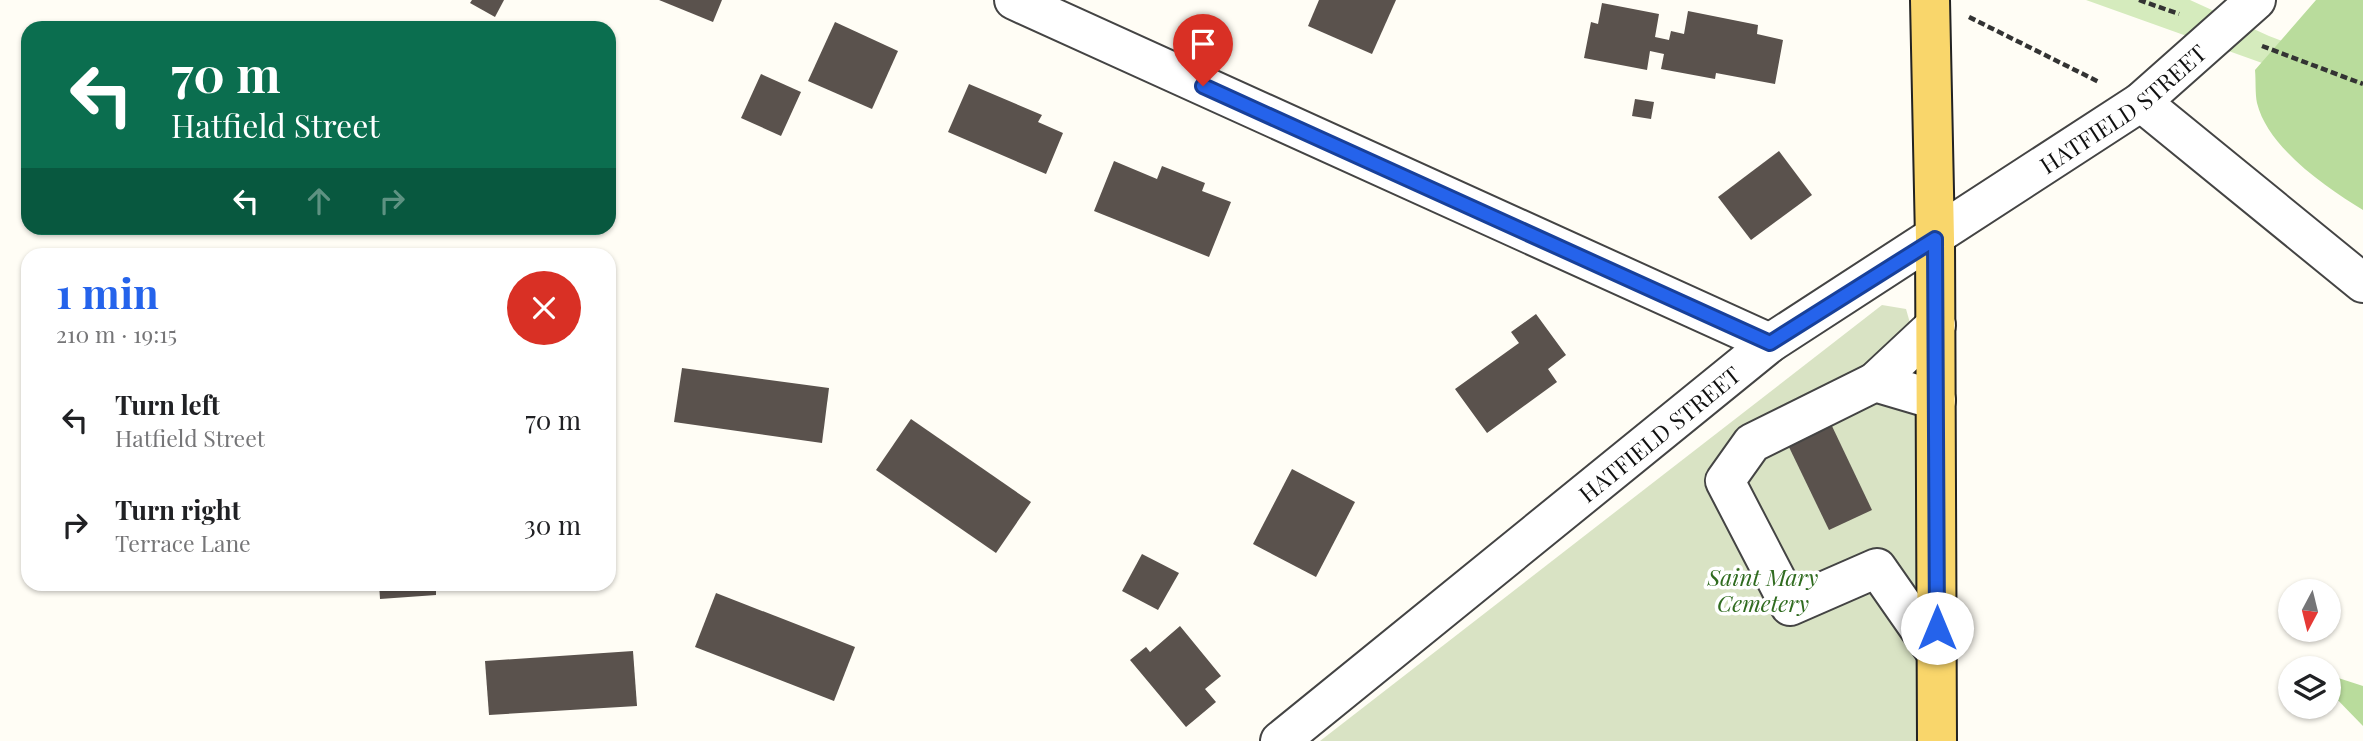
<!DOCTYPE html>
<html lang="en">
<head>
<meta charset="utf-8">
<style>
	:root { --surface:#fff; --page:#f2f2f2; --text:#202124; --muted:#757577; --accent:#2563eb }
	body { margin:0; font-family:"Playfair Display",serif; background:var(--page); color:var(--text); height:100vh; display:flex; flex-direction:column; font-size:26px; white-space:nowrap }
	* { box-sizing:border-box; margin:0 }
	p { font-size:23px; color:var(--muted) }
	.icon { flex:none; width:38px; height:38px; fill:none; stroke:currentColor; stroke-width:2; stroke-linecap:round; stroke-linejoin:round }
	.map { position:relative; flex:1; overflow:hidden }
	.panel { position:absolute; left:21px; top:248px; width:595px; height:343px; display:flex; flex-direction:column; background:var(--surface); border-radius:21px; box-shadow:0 2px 5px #0004 }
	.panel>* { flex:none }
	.top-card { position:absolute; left:21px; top:21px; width:595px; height:214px; border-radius:21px; box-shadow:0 2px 5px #0004; background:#0b6e4f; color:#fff; overflow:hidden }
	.needle { width:46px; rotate:187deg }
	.fabs { position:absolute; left:2278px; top:579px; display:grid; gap:14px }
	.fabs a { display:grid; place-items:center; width:63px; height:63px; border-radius:50%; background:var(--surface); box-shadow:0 2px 5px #0004; font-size:35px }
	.pin { position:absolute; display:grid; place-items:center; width:60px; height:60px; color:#fff; margin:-72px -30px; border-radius:50% 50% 50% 0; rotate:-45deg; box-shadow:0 0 7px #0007 }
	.pin .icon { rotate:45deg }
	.me { position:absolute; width:77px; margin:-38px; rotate:0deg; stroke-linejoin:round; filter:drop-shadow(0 0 5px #0008) }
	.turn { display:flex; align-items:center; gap:24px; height:147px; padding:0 35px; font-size:32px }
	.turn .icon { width:91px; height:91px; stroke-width:2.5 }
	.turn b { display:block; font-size:49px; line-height:60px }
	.lanes { display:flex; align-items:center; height:66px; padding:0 35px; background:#0003; justify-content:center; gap:35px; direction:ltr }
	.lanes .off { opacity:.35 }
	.round { display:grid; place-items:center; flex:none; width:74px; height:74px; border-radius:37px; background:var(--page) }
	.headline { display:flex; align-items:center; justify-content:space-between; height:119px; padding:0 35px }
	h1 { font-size:42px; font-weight:700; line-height:52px; color:var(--accent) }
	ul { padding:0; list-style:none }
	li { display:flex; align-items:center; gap:21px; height:105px; padding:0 35px }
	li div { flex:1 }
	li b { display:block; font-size:26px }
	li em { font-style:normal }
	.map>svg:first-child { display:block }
</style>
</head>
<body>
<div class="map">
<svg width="2363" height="741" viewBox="0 0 2363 741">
	<rect width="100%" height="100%" fill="#fffdf5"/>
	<polygon fill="#d5ebbd" points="2086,0 2190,0 2269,36 2363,72 2363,99"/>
	<g fill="#b9dc9c">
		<path d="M 2316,0 L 2363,0 L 2363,210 C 2327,188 2268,148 2257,103 C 2255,93 2256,81 2255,70 Z"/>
		<polygon points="2329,675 2363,686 2363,726 2329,691"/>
	</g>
	<polygon fill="#d9e3c4" points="1882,305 1906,309 1918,351 1916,741 1320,741"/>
	<g fill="#5a524d">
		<polygon points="472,0 504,0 495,17 470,3"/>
		<polygon points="659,0 722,0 713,22"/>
		<polygon points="1319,0 1396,0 1372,54 1308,26"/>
		<polygon points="1602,3 1659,14 1655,37 1669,40 1671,31 1684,34 1688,11 1758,25 1757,34 1783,40 1775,84 1716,73 1715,79 1661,69 1664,54 1650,51 1647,70 1584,58 1591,22 1598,24"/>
		<polygon points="835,22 898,51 872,109 808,81"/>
		<polygon points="761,74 801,92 781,136 741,118"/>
		<polygon points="969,84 1042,115 1038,122 1063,133 1046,174 948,132"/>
		<polygon points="1635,99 1654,102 1651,119 1632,116"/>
		<polygon points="1779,151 1812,195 1751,240 1718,197"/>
		<polygon points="1114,161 1157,179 1162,166 1205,183 1202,191 1231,202 1209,257 1094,211"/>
		<polygon points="1536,314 1566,355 1548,369 1557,382 1487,433 1455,389 1519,343 1511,332"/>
		<polygon points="609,328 614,366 609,367"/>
		<polygon points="682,368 829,388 822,443 674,422"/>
		<polygon points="911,419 1031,502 996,553 876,470"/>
		<polygon points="1831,424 1872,510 1829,530 1788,445"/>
		<polygon points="1292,469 1355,502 1316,577 1253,544"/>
		<polygon points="1142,554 1179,573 1158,610 1122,591"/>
		<polygon points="379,584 436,584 436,595 380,599"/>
		<polygon points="716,593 855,647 834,701 695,647"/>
		<polygon points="1180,626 1221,676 1205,689 1216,702 1186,727 1130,660 1146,647 1150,652"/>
		<polygon points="633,651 637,706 489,715 485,661"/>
	</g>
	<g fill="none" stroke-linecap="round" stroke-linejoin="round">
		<defs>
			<g id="minor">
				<polyline points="1014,0 1770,343"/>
				<polyline points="2141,102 2363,283"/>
				<polyline points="1875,382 1936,325"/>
				<polyline points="1936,400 1875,382 1752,443 1725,481 1790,606 1877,568 1937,654"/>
				<path id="s1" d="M 1280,741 L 1770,343 L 2141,102 L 2256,0"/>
			</g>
			<polyline id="major" points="1930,0 1935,239 1937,741"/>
		</defs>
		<use href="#minor" stroke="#444" stroke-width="42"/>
		<use href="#major" stroke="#222" stroke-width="42"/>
		<g stroke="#333" stroke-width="4.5" stroke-dasharray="7 3.5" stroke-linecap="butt">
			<polyline points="2139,0 2179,14"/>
			<polyline points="1969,17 2099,82"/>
			<polyline points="2262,46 2363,84"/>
		</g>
		<use href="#minor" stroke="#fff" stroke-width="38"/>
		<use href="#major" stroke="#f9d66b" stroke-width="38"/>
	</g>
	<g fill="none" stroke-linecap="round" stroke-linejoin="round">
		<defs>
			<polyline id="route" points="1203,86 1770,343 1935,239 1937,628"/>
		</defs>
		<use href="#route" stroke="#184099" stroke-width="18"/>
		<use href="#route" stroke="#2563eb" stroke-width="12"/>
	</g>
	<g text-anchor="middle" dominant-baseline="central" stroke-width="7" stroke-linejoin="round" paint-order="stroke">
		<g font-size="23" fill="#111" stroke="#fff">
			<text stroke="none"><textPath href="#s1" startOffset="1055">HATFIELD STREET</textPath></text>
			<text stroke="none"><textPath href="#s1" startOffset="488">HATFIELD STREET</textPath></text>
		</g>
		<g font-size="23" font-style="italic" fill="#2f6b1f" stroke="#fff">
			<text x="1763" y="576">Saint Mary<tspan x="1763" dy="26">Cemetery</tspan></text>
		</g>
	</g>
</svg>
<div class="fabs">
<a><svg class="needle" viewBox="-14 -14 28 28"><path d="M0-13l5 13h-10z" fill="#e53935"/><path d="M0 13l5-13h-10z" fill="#757577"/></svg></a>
<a><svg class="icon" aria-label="layers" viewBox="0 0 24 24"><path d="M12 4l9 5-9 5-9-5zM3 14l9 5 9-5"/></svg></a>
</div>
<div class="pin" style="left:1203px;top:86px;background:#d93025"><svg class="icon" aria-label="arrive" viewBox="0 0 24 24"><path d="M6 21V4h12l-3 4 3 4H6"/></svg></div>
<svg class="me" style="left:1937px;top:628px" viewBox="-20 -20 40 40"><circle r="19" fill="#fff"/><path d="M0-13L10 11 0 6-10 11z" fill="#2563eb"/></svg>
<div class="top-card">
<div class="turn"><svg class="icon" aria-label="left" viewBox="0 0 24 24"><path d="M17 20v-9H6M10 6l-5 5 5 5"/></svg><div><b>70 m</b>Hatfield Street</div></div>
<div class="lanes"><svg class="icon" aria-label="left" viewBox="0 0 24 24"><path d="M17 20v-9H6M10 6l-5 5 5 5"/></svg><svg class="icon off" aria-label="ahead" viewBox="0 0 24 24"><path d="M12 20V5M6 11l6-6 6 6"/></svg><svg class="icon off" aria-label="right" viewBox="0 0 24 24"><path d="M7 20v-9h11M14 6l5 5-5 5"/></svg></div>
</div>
<section class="panel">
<div class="headline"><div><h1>1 min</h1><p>210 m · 19:15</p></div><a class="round" style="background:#d93025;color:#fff"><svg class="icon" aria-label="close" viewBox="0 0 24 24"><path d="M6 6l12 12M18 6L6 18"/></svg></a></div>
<ul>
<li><svg class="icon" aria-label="left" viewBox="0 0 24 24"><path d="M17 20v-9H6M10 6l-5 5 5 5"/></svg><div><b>Turn left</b><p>Hatfield Street</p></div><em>70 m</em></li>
<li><svg class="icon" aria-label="right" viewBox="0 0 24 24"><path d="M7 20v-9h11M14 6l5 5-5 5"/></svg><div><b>Turn right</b><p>Terrace Lane</p></div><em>30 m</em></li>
</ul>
</section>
</div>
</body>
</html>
